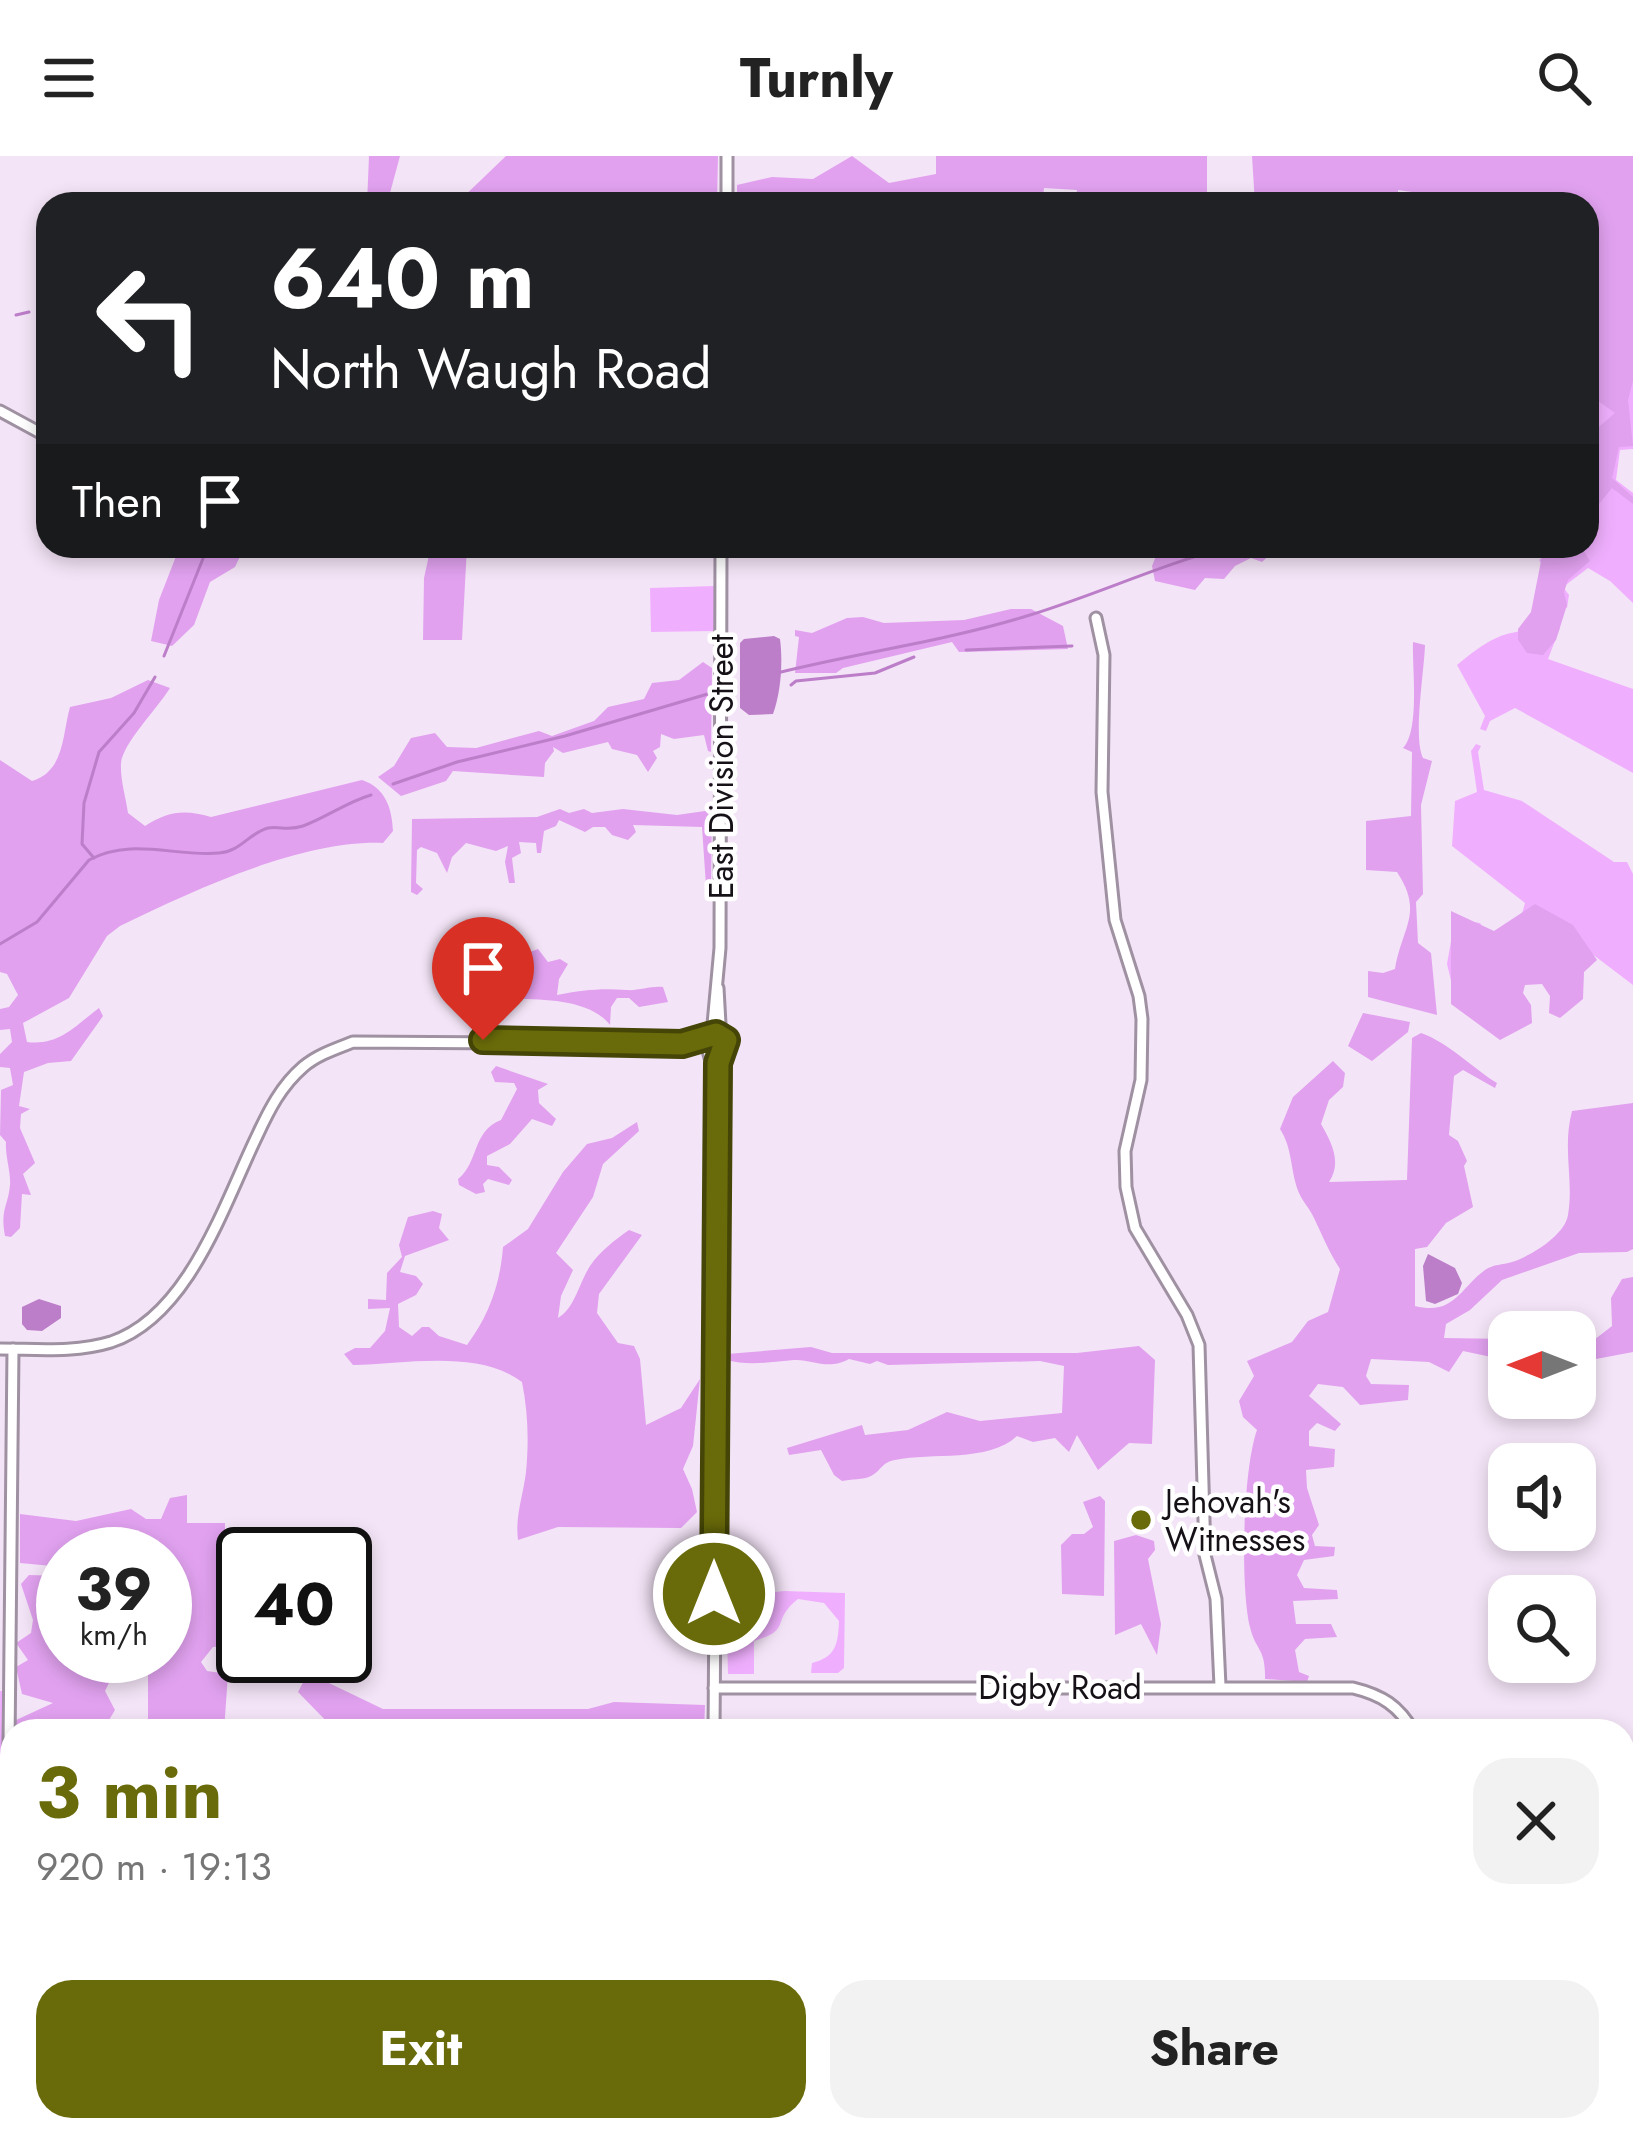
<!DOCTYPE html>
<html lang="en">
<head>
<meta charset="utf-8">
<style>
	:root { --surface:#fff; --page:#f2f2f2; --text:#222; --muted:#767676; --accent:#696a09 }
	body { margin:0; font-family:Jost,sans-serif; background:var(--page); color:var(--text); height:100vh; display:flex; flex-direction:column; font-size:45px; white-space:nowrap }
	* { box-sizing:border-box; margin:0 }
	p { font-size:39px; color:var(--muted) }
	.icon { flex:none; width:66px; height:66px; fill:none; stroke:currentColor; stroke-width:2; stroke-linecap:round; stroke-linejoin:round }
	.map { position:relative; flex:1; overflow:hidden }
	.sheet { position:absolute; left:0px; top:1563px; width:1635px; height:423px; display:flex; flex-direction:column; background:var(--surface); border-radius:36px 36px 0 0; box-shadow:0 6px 18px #0003 }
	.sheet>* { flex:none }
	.banner { position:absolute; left:36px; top:36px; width:1563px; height:366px; border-radius:36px; box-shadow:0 6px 18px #0003; background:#202124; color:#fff; overflow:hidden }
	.needle { width:78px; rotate:270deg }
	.fabs { position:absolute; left:1488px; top:1155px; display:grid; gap:24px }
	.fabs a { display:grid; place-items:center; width:108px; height:108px; border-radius:24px; background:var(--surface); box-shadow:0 6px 18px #0003; font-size:60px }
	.speed { position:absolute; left:36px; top:1371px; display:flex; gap:24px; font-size:60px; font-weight:700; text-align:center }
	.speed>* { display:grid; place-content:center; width:156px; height:156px; border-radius:50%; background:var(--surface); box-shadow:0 6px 18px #0003; line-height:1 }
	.speed small { font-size:30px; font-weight:400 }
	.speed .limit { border:6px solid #111; border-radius:18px; background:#fff; color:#111 }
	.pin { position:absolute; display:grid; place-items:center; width:102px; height:102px; color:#fff; margin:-123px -51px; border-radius:50% 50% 50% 0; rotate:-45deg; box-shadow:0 0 12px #0007 }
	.pin .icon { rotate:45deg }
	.me { position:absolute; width:132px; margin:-66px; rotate:0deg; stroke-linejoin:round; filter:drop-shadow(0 0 9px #0008) }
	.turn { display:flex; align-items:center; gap:42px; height:252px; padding:0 36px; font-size:54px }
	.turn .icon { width:156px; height:156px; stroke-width:2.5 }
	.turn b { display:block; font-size:84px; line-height:102px }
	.then { display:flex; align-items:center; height:114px; padding:0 36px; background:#0003; gap:24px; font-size:45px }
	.round { display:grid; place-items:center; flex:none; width:126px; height:126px; border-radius:36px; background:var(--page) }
	.head { display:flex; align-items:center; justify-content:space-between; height:204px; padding:0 36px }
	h1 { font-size:72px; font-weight:700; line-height:90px; color:var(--accent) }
	.button { display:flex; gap:24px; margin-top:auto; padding:24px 36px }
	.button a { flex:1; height:138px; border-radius:36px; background:var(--accent); color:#fff; font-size:48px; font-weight:700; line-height:138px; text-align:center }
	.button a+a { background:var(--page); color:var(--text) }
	header { display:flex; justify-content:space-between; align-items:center; height:156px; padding:0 36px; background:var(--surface); font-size:54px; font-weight:700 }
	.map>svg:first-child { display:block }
</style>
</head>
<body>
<header><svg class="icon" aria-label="menu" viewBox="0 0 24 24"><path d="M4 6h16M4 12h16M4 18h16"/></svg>Turnly<svg class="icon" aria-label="search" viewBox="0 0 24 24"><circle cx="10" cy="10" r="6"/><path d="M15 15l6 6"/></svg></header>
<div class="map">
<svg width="1633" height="1985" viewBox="0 0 1633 1985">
	<rect width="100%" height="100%" fill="#f4e4f7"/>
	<g fill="#f0affe">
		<polygon points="1633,174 1633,293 1620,294 1616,324 1633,337 1633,447 1610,425 1588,412 1563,431 1569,439 1567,452 1538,438 1551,423 1539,404 1545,398 1540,390 1587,390 1587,211"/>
		<polygon points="715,430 715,475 651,476 650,432"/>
		<path d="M 1560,472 L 1548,503 L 1633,533 L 1633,617 L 1515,552 L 1490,565 L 1486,575 L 1480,573 L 1485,560 L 1457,509 C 1498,475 1507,475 1560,472 Z"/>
		<polygon points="1476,588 1481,590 1478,596 1484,634 1522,645 1614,706 1627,706 1633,718 1633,829 1550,766 1456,845 1447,808 1454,768 1461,764 1480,767 1489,782 1521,761 1525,747 1452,690 1455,645 1477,636 1471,595"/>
		<path d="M 784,1435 L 845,1437 L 844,1512 L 838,1517 L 811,1517 L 812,1507 C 836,1501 838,1488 839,1465 L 824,1447 L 798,1443 C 769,1466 794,1473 754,1485 L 754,1518 L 728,1518 L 726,1436 L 750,1439 Z"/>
		<polygon points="0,1535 5,1535 0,1878"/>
	</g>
	<g fill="#e1a1ef">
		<polygon points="369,0 400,0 387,48 367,48"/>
		<polygon points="506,0 718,0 717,48 456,48"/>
		<polygon points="852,0 889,27 936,18 936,0 1207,0 1207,48 1138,48 1115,40 1111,48 1075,48 1077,34 1044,32 1042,48 737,48 737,29 772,21 813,23"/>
		<polygon points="1252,0 1633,0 1633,225 1628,244 1633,290 1619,291 1612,322 1633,341 1633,348 1612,332 1595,353 1587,342 1587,281 1615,257 1587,237 1587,48 1424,48 1419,37 1398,34 1398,48 1255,48"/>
		<polygon points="180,390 245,390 235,411 210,426 194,469 172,490 151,485 159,444"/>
		<polygon points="431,390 467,390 462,484 423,484 424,422"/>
		<polygon points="1160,390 1324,390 1321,395 1277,392 1262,406 1251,402 1235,410 1224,423 1205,422 1195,434 1155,425 1152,410"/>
		<polygon points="1544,390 1581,390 1590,405 1568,424 1564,436 1567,449 1556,484 1543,499 1527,497 1518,484 1518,473 1531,456"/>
		<polygon points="1011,453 1031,453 1063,470 1068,493 959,496 952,486 843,512 836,517 795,517 799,481 795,480 795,474 812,477 847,462 863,461 884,467 964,464"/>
		<path d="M 1413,486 L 1425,489 C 1424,517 1413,582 1423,602 L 1432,605 L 1421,649 L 1423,738 L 1416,746 L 1418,787 L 1431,797 L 1437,859 L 1368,841 L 1368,815 L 1383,817 L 1395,813 C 1402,771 1424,757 1397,716 L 1366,714 L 1366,665 L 1411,660 L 1412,596 L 1403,592 C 1420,574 1412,513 1413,486 Z"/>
		<polygon points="703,506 712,512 711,596 708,595 704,579 674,583 661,578 660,591 653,595 657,602 648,616 637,599 612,593 608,586 563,597 553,591 554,595 545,607 544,621 453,615 446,625 401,640 378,621 394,610 411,582 435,577 447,591 476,592 539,575 552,580 594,565 608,551 644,543 652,527 679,524"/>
		<path d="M 148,524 L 170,532 C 157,553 123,587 121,607 C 120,623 126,642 128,657 L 145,670 C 168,655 185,653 211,661 L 362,624 C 386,632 392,653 393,675 L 383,687 C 301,684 194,734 120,770 L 107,780 L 69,842 L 23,867 L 27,886 C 59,890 75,870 99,852 L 103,860 L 71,905 L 48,907 L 24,916 L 19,950 L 30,953 L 21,958 L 20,972 L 35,1007 L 23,1018 L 31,1039 L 22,1038 L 20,1072 L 11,1081 L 5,1080 C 0,1053 8,1051 10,1029 C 11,1016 5,1000 6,986 L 0,979 L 1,934 L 13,929 L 10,912 L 0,911 L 0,898 L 12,886 L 10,873 L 0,874 L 0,853 L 9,851 L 18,839 L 7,818 L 0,816 L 0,604 L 32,625 C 65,615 62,579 70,551 L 111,542 Z"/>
		<polygon points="560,653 569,657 584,653 592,657 623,653 677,659 712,654 711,732 706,730 702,671 633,669 636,676 628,684 612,679 605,671 593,671 585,676 559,664 556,670 544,675 541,697 537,697 536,687 519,686 521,697 512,702 515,727 509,727 505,706 508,690 496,695 466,687 452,701 447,717 437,697 421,691 417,694 416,727 423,733 417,739 411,736 412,663 537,661"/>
		<polygon points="1535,748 1573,769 1597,804 1584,816 1583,843 1560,862 1549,857 1550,840 1542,828 1525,829 1523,837 1531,849 1532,867 1500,884 1451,848 1451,755 1494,775"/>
		<path d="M 471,787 C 485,794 487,805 488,820 L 511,832 L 522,827 L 527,797 L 538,793 L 548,806 L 560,803 L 568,808 L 559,823 L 557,839 C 582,834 602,832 626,834 C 639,835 649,830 663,831 L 668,846 L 639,851 L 629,842 L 617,842 L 611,851 L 610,869 C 592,845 548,843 516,843 L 513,852 L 506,848 C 502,849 490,854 486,854 C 463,853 449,814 452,796 Z"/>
		<polygon points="1363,857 1410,866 1408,876 1372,905 1348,890"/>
		<path d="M 1421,877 C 1449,887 1471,911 1497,927 L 1495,932 L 1463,914 L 1454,920 L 1449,979 L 1458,985 L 1467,1005 L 1464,1010 L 1473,1051 L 1446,1067 L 1427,1091 L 1415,1093 L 1415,1150 C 1454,1160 1460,1132 1485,1114 C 1494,1108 1502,1109 1512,1106 C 1531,1100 1565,1079 1568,1059 C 1574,1023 1562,994 1572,955 L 1633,947 L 1633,1093 L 1627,1096 L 1579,1097 L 1502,1124 L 1470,1154 L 1446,1168 L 1444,1182 L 1509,1183 L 1509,1194 L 1496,1202 L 1463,1195 L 1449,1216 L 1429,1206 L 1371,1203 L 1366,1220 L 1371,1228 L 1409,1229 L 1408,1244 L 1360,1249 L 1343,1231 L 1318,1228 L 1309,1240 L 1341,1268 L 1335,1275 L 1317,1267 L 1309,1275 L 1309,1290 L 1335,1293 L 1334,1311 L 1306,1314 L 1307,1332 L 1319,1369 L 1312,1379 L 1315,1390 L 1335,1391 L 1334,1400 L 1304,1404 L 1297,1419 L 1304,1432 L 1337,1434 L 1338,1443 L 1293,1445 L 1296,1468 L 1331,1468 L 1337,1481 L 1305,1483 L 1295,1494 L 1299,1516 L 1309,1520 L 1307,1526 L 1265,1523 C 1266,1492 1255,1494 1250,1471 C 1240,1430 1243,1313 1257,1274 L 1243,1261 L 1239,1245 L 1254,1220 L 1247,1205 L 1292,1186 L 1308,1165 L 1328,1156 L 1340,1113 C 1329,1096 1323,1081 1314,1062 C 1310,1053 1303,1046 1299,1037 C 1290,1015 1293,993 1280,973 L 1293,941 L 1333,905 L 1345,917 L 1343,931 L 1329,944 L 1321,968 C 1332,987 1342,1007 1329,1026 L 1407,1024 L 1412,882 Z"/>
		<path d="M 496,910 L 548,928 L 538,934 L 539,947 L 556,963 L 552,970 L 532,963 L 510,988 L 487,1000 L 487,1009 L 499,1011 L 512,1024 L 509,1029 L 488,1023 L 483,1028 L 485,1036 L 476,1038 L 459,1029 L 458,1023 C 479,1006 472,975 501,964 L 517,933 L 514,927 L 495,926 L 491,916 Z"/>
		<path d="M 637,966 L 639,975 L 603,1008 L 593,1041 L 556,1097 L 573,1114 L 561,1140 L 558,1162 C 575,1152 579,1127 590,1110 C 600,1095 615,1084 629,1074 L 642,1079 L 599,1138 L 597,1157 L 618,1187 L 634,1190 L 640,1203 L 646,1269 L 681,1252 L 700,1223 L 693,1290 L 683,1313 L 692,1333 L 697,1356 L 681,1372 L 558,1371 L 518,1384 C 515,1359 523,1341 526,1316 C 529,1285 528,1256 522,1226 C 479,1193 404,1208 353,1209 L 344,1198 L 355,1192 L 370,1192 L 385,1175 L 390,1152 L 368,1153 L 368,1143 L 386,1144 L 387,1117 L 402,1101 L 399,1089 L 408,1061 L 433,1055 L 442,1058 L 439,1072 L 449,1084 L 405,1100 L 400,1116 L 416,1120 L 423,1128 L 416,1139 L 398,1148 L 399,1171 L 412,1180 L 422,1171 L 429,1171 L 439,1180 L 467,1189 C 489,1159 500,1129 503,1091 L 528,1073 L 563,1016 L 587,988 L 612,982 Z"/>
		<polygon points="1633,1121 1633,1196 1575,1207 1575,1183 1594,1184 1612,1170 1611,1142 1622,1123"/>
		<path d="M 1139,1190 L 1155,1204 L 1152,1288 L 1129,1287 L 1098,1314 L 1077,1279 L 1069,1296 L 1055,1282 L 1033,1286 L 1017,1280 C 988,1307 932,1296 895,1304 C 882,1306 881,1315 871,1320 C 864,1324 850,1323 842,1325 L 834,1319 L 821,1294 L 789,1299 L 787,1292 L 862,1269 L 865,1279 L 908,1274 L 947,1256 L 980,1265 L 1062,1257 L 1064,1210 L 1040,1205 L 888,1209 L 877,1205 L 870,1208 L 849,1203 C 827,1215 813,1203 794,1204 C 773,1206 747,1210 727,1204 L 727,1198 L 811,1191 L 832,1197 L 1077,1197 Z"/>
		<polygon points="187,1339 187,1367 225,1367 226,1490 213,1491 201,1506 207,1515 228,1518 224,1575 148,1575 148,1500 165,1500 165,1398 63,1398 63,1411 20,1407 20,1358 76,1365 131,1353 146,1363 161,1363 170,1342"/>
		<polygon points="1100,1340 1105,1345 1104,1440 1062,1438 1061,1389 1072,1378 1084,1378 1093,1371 1083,1346"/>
		<polygon points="1136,1379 1154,1385 1155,1394 1148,1403 1161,1468 1157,1499 1141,1468 1115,1479 1114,1385"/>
		<polygon points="29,1419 63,1420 63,1500 122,1500 105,1535 115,1554 106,1569 110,1575 14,1575 14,1565 53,1547 22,1538 16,1511 28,1504 16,1487 31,1477 33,1464 21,1428"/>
		<polygon points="308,1517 383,1553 588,1553 614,1546 705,1549 704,1575 336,1575 298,1536"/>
	</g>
	<g fill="#bc7dc9">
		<path d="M 774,480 L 780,483 C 783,506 781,536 773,558 L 749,559 L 740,552 L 740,487 L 744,483 Z"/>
		<polygon points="1428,1098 1455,1112 1462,1127 1458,1138 1435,1148 1426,1145 1423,1110"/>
		<polygon points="39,1143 61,1150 61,1162 42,1175 27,1174 22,1168 22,1151"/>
	</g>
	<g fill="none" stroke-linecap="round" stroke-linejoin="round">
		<g stroke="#bc7dc9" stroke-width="3">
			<polyline points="16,159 29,156"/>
			<polyline points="966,494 1072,490"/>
			<polyline points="164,500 208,390"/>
			<path d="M 777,517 C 861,496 947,485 1030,459 C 1098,438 1162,408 1231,390"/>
			<polyline points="791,529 796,525 875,517 914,501"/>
			<polyline points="393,628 457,606 565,580 711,537"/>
			<polyline points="94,702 82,688 84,647 99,596 134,557 155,521"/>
			<path d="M 0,788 L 37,766 L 89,704 C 131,681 175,701 219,697 C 240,696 249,677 268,672 C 280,670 288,675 303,670 C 327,661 347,646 371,639"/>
			<polyline points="1623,1800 1633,1792"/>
			<polyline points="1623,1876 1633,1892"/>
		</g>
		<defs>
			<g id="secondary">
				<polyline points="727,48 727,0"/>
				<polyline points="0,255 48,281"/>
				<polyline points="1096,462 1104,499 1102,636 1115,764 1139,840 1142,863 1141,924 1125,995 1126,1031 1135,1072 1187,1159 1199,1189 1205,1399 1216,1443 1220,1530"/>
				<polyline points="718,832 720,868"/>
				<polyline points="712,879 720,792 721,390"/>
				<polyline points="714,915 706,888 709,881 723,881 726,888 722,896"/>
				<path d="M 0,1193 C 37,1193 75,1197 111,1186 C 189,1160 224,1048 257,980 C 269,954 281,930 303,911 C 317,899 335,893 353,886 L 682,888 L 709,881"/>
				<path d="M 714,1532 L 1353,1532 C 1382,1539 1399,1550 1413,1575"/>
				<polyline points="714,1575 719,907 722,896"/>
				<polyline points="5,1985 13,1193"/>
				<polyline points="713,1985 713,1974"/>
				<polyline points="1425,1985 1425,1974"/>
			</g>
		</defs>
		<use href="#secondary" stroke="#9f91a2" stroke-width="15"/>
		<use href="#secondary" stroke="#fff" stroke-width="9"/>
	</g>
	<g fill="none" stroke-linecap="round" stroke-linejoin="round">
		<defs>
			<polyline id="route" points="483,884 682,888 716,878 726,884 718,907 714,1438"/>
		</defs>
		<use href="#route" stroke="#444506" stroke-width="30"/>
		<use href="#route" stroke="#696a09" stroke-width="21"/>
	</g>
	<circle fill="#696a09" stroke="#fff" stroke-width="4.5" cx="1141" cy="1364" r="12"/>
	<g text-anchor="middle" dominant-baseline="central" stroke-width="9" stroke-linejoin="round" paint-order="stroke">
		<g font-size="33" fill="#161117" stroke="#fff">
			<text transform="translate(721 611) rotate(-90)">East Division Street</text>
			<text x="1060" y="1531">Digby Road</text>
		</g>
		<g font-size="33" fill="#161117" stroke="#fff" text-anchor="start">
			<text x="1165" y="1345">Jehovah's<tspan x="1165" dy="38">Witnesses</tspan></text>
		</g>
	</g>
</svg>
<div class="fabs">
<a><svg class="needle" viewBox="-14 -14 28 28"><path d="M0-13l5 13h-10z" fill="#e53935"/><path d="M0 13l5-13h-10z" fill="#767676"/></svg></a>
<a><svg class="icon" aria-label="sound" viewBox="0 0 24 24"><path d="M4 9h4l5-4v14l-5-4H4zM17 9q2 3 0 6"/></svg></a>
<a><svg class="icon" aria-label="search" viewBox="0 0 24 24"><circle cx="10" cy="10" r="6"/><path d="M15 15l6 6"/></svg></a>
</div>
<div class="speed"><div>39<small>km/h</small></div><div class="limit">40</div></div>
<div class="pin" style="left:483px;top:884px;background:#d93025"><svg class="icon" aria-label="arrive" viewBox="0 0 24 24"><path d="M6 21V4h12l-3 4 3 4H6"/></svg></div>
<svg class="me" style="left:714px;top:1438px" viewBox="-20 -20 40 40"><circle r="17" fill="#696a09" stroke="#fff" stroke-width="3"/><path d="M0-11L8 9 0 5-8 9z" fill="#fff"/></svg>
<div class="banner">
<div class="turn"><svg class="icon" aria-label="left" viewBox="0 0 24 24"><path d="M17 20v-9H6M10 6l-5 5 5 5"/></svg><div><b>640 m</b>North Waugh Road</div></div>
<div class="then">Then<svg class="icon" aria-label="arrive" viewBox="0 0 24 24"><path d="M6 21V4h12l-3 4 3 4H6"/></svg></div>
</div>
<section class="sheet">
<div class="head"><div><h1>3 min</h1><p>920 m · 19:13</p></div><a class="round"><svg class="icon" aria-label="close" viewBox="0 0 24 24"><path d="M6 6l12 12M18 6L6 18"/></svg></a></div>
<div class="button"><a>Exit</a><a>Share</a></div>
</section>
</div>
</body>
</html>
